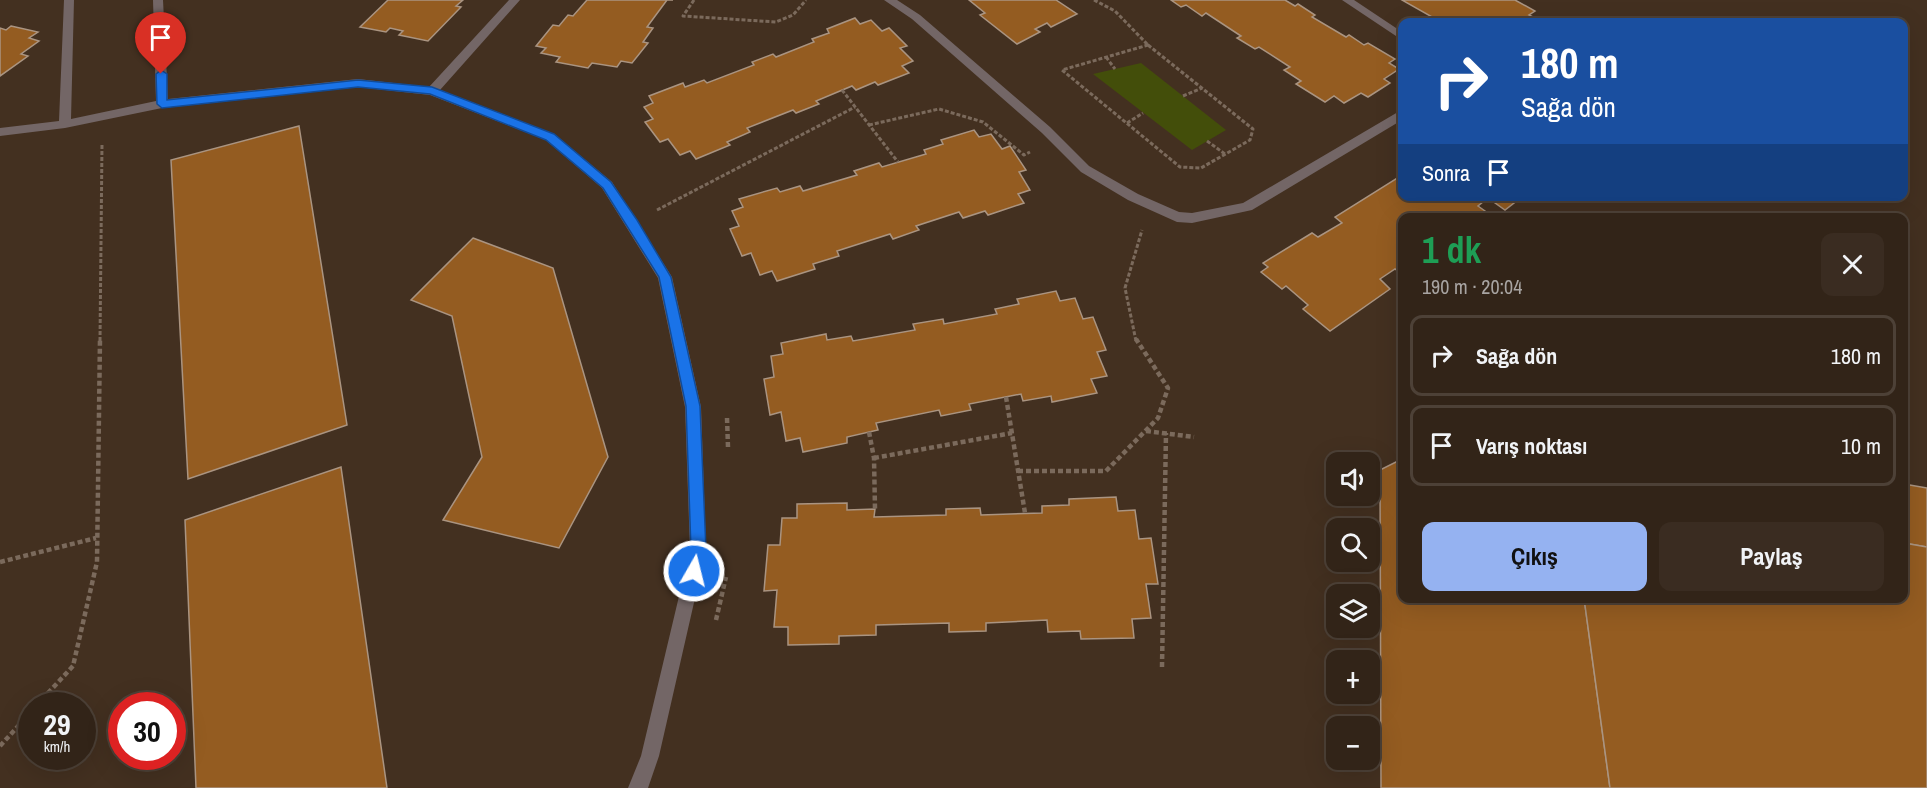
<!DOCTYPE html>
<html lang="tr">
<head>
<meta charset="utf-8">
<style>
	:root { --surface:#322418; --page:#3a2c21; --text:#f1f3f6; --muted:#a8a4a2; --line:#4d4137; --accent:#95b2f1 }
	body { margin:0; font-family:"Archivo Narrow",sans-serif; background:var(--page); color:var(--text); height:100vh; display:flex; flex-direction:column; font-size:22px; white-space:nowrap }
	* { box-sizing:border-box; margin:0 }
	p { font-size:20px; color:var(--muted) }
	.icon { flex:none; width:33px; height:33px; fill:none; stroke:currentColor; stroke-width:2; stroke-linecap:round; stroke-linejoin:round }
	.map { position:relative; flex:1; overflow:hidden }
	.details { position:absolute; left:1398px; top:213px; width:510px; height:390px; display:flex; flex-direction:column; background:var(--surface); border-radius:12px; box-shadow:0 6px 24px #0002,0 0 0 2px var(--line) }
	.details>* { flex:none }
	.banner { position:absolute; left:1398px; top:18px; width:510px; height:183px; border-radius:12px; box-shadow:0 6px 24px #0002,0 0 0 2px var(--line); background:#1a4fa0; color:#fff; overflow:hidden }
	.fabs { position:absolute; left:1326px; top:452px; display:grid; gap:12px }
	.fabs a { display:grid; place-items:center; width:54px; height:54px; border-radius:12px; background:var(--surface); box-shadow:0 6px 24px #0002,0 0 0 2px var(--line); font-size:30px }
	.speed { position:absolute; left:18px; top:692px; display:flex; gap:12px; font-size:30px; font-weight:700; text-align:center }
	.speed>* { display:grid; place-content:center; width:78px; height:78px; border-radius:50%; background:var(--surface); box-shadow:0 6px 24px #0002,0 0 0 2px var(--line); line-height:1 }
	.speed small { font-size:15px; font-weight:400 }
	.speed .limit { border:9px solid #d22; background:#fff; color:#111 }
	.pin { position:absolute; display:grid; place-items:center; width:51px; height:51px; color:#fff; margin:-62px -26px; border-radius:50% 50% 50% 0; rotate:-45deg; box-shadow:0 0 6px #0007 }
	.pin .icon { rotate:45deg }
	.me { position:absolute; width:66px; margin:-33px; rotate:8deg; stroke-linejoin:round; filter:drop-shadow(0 0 4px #0008) }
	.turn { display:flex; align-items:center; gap:21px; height:126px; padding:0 24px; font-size:27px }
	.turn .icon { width:78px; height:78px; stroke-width:2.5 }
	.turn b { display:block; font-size:42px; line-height:51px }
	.then { display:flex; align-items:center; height:57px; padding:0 24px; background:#0003; gap:12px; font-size:22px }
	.round { display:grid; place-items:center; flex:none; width:63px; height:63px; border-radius:12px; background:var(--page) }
	.headline { display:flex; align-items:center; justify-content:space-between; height:102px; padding:0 24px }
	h1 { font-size:36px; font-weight:800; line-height:45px; color:#1e9e55 }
	.primary-button { display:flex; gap:12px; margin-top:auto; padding:12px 24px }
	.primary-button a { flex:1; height:69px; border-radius:12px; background:var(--accent); color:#111; font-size:24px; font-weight:800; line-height:69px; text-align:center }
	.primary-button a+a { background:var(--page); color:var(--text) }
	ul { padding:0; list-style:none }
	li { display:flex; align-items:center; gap:18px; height:81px; margin:0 12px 9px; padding:0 12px; border:3px solid var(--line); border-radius:12px }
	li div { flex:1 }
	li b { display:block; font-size:22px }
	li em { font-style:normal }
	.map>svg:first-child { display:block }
</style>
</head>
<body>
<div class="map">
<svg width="1927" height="788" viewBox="0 0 1927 788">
	<rect width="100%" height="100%" fill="#433020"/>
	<polygon fill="#434e0a" points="1141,63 1226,130 1192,150 1093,74"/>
	<g fill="#945c21" stroke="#aa9481" stroke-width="1.5">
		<polygon points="388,0 463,0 456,6 461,7 428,41 399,35 403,31 390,28 386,32 360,27"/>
		<polygon points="587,0 673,0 667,0 647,27 653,28 643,42 648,43 632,63 621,61 617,67 592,63 588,68 556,62 560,57 541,53 546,48 536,46 553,25 559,26 568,15 573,16"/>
		<polygon points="969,0 1056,0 1077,14 1051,27 1047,23 1035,29 1040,32 1017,44 980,15 985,13"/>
		<polygon points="1171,0 1285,0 1295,6 1298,4 1315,15 1312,17 1346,37 1349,35 1364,45 1368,43 1395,59 1389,63 1399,69 1384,79 1390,83 1368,97 1361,93 1344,103 1334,96 1325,102 1296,84 1301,81 1284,70 1290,67 1259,47 1255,49 1237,38 1241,36 1206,13 1202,16 1186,5 1181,7"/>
		<polygon points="1402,0 1515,0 1535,11 1529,15 1539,20 1536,22 1432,22 1429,21 1434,18"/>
		<polygon points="855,18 860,24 871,20 882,31 889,28 907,46 900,48 913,61 902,66 909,73 878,85 875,82 856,90 852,86 816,101 819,104 796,113 793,110 747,128 750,132 727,142 730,145 696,159 690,151 680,155 668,139 660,142 645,122 653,119 644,107 653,103 649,96 683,83 685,87 704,80 707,83 754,65 752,62 773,54 776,57 814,42 812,39 829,33 827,29"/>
		<polygon points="11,26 38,32 29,38 39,41 21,54 28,56 0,76 0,28 6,30"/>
		<polygon points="299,126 347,425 188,479 171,160"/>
		<polygon points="974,130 979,137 991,134 1002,149 1010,146 1026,170 1019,172 1030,190 1018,194 1024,203 988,215 985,211 963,218 959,212 916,226 919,230 893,239 890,234 837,251 839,256 813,264 815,269 777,281 772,271 760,275 751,253 742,256 730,229 739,226 732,211 743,207 739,199 777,188 780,192 800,186 803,191 857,175 854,171 879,163 882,167 926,154 924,150 943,144 941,140"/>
		<polygon points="1402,175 1402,196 1523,196 1505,210 1488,198 1478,206 1492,216 1491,218 1402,218 1402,274 1395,269 1380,279 1390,289 1330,331 1303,309 1308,305 1286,286 1282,289 1261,272 1268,267 1263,263 1312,233 1318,237 1342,223 1335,217"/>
		<polygon points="473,238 553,268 608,457 559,548 443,520 482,457 452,316 411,300"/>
		<polygon points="1056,291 1060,301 1075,298 1083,319 1093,317 1106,350 1097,352 1107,376 1091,379 1097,393 1052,402 1051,396 1023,401 1021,394 969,404 971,410 941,416 939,410 876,423 878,430 847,437 847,443 803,452 800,438 786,441 781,412 770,415 764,379 774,377 771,356 783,354 781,343 826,334 827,340 851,336 853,341 915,330 913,324 943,319 944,324 997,314 995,309 1019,304 1017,299"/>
		<polygon points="1402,459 1402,598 1584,598 1610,788 1381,788 1380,470"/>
		<polygon points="341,467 387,788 196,788 185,520"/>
		<polygon points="1904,484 1927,488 1927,547 1904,543"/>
		<polygon points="1116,497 1118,511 1135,510 1139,539 1151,538 1158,584 1146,584 1151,618 1132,619 1134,638 1081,639 1080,631 1048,632 1047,620 986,623 986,631 949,632 949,623 876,625 876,635 839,636 839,644 788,645 788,627 774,627 777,590 764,591 768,545 780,545 782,518 797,518 797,504 847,503 847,510 875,509 874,517 946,515 946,509 980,508 981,515 1042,513 1042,506 1069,505 1069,499"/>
		<polygon points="1904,543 1927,547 1927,788 1610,788 1584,598 1904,598"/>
	</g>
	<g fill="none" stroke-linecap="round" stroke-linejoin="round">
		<g stroke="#7b6a5c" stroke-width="3" stroke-dasharray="4 2" stroke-linecap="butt">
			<polyline points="694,0 683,16 776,22 793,15 806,0"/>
			<polyline points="1094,0 1115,11 1148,45"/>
			<polygon points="1148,45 1253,129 1250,140 1201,168 1180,167 1062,70"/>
			<polyline points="1106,57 1115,69"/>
			<polyline points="842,90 898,162"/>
			<polyline points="1183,96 1202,88"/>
			<polyline points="1127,123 1143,113"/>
			<polyline points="869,125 939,109 983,122 1024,155 1030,152"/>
			<polyline points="1207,141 1225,154"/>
			<polyline points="657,210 855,107"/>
			<polyline points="100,341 102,144"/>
			<polyline points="1136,341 1125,288 1142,230"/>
		</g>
		<g stroke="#7b6a5c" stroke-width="4.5" stroke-dasharray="5 3" stroke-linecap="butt">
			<polyline points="1006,397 1025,513"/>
			<polyline points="727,418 728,447"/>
			<polyline points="1146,431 1194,437"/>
			<polyline points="869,432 874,458 875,509"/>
			<polyline points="874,458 1012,433"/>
			<polyline points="1018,471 1106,471 1158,418 1168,388 1136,339"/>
			<polyline points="0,562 96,538"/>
			<polyline points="716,620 726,577"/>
			<polyline points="1162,667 1166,433"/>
			<polyline points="37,705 73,666 97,562 100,339"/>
			<polyline points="0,746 32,711"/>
		</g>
		<g fill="#736666" fill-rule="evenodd">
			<polygon points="64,0 74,0 71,119 156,101 153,0 163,0 168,99 358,79 429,87 509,0 520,0 440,90 554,134 612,182 672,277 701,407 706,550 659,756 648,788 628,788 641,756 690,550 685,407 658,278 602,188 546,140 430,95 358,87 162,108 65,128 0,136 0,128 59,121"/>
			<polygon points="884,0 897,0 920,15 1050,127 1089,166 1138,194 1179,212 1192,213 1243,203 1398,112 1402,111 1402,120 1252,210 1192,223 1177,222 1128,200 1081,172 1042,133 912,19"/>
			<polygon points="1342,0 1354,0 1402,32 1402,40"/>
		</g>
	</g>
	<polygon fill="#1a73e8" stroke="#114b97" stroke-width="1.5" points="161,70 167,74 167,100 358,80 432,87 554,134 611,182 637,220 671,277 700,406 706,550 699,576 694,578 688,576 686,571 691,550 686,406 659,277 603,188 546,140 430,94 358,87 162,108 157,104 156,74"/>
</svg>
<div class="fabs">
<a><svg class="icon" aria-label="sound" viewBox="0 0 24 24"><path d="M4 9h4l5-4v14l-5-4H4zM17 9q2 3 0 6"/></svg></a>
<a><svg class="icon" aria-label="search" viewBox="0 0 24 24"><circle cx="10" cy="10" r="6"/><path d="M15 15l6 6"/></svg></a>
<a><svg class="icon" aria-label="layers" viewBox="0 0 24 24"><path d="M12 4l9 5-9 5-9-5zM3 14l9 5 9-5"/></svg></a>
<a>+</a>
<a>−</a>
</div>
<div class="speed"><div>29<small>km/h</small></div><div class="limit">30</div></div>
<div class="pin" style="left:161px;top:74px;background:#d93025"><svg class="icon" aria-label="arrive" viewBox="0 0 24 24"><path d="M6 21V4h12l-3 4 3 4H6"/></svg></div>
<svg class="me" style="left:694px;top:571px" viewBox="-20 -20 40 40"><circle r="17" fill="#1a73e8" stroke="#fff" stroke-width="3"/><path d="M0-11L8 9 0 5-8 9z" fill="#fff"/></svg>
<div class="banner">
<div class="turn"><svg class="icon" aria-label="right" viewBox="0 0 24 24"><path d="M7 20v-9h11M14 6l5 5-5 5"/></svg><div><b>180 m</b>Sağa dön</div></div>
<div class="then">Sonra<svg class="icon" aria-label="arrive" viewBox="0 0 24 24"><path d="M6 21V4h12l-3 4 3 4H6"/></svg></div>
</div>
<section class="details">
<div class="headline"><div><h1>1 dk</h1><p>190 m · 20:04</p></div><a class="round"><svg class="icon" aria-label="close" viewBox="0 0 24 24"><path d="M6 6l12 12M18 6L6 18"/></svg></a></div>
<ul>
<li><svg class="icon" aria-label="right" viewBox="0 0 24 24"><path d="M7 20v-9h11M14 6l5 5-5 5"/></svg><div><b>Sağa dön</b></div><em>180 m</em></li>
<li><svg class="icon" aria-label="arrive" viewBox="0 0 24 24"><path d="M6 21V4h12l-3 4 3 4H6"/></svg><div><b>Varış noktası</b></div><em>10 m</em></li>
</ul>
<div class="primary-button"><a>Çıkış</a><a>Paylaş</a></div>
</section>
</div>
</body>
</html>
